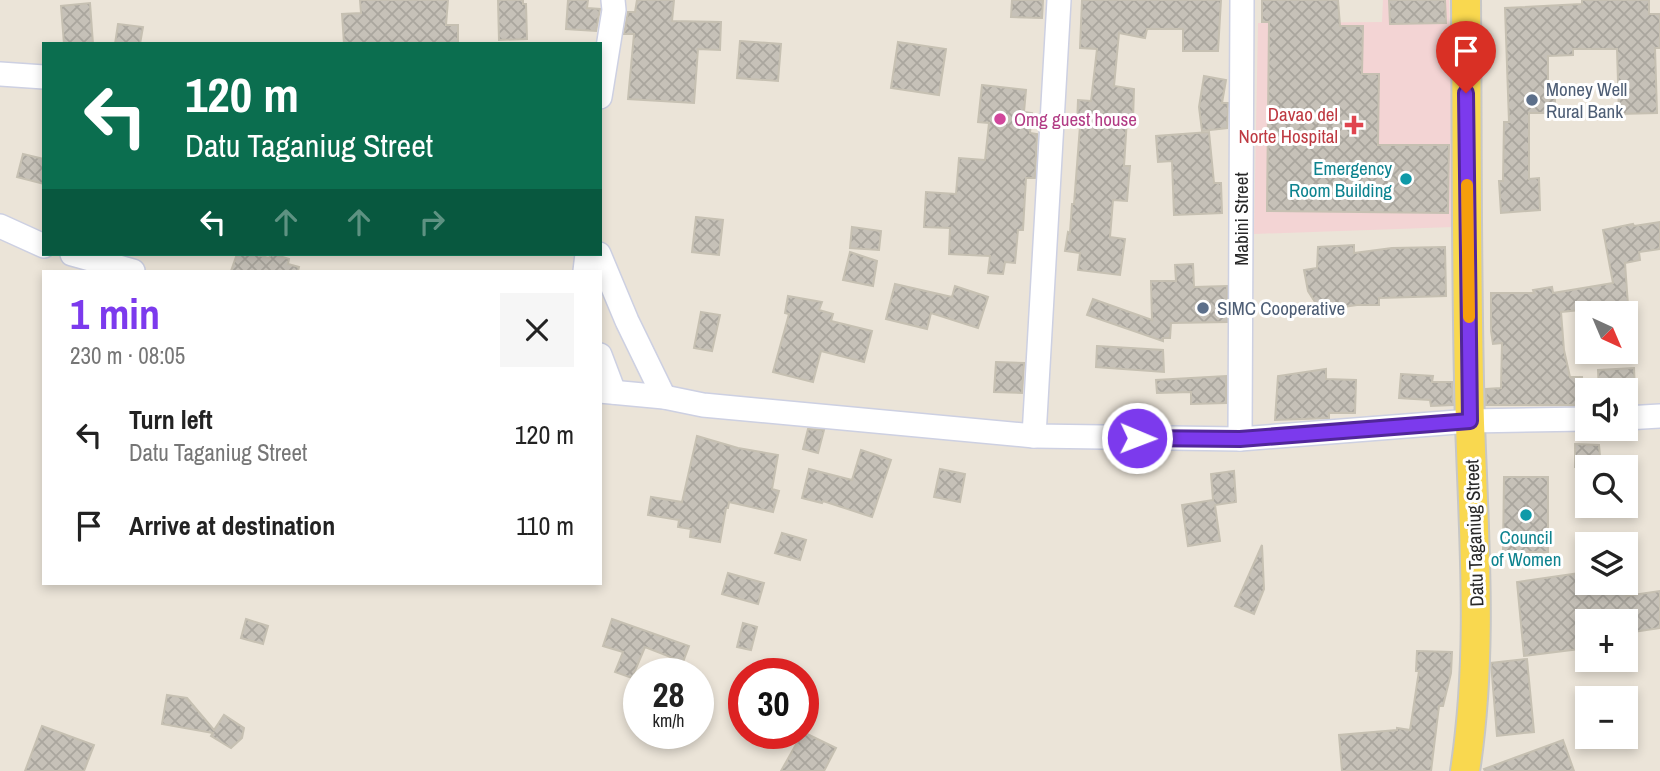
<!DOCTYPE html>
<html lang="en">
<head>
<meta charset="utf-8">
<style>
	:root { --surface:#fff; --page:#f6f6f6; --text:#222; --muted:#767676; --accent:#7c3aed }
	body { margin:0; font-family:"Archivo Narrow",sans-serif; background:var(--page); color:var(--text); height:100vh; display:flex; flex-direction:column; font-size:26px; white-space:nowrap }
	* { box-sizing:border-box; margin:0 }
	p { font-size:23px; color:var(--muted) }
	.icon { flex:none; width:38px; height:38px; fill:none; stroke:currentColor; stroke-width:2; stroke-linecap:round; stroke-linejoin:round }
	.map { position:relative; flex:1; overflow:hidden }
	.sheet { position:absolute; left:42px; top:270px; width:560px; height:315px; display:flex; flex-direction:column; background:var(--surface); border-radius:0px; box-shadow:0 4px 10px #0003 }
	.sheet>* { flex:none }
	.top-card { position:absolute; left:42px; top:42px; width:560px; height:214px; border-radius:0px; box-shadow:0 4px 10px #0003; background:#0b6e4f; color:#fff; overflow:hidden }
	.needle { width:46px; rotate:136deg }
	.buttons { position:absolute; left:1575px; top:301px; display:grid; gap:14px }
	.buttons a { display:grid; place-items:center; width:63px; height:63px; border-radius:0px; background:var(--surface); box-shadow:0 4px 10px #0003; font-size:35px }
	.speed { position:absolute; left:623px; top:658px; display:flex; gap:14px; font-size:35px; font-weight:700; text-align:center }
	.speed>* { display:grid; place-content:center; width:91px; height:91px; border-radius:50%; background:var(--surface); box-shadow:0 4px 10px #0003; line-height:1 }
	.speed small { font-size:18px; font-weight:400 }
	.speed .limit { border:10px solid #d22; background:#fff; color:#111 }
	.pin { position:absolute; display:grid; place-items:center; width:60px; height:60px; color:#fff; margin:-72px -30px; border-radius:50% 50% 50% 0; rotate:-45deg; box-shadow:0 0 7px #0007 }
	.pin .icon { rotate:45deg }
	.me { position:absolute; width:77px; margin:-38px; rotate:91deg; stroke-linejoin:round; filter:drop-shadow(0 0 5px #0008) }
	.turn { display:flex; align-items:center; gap:24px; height:147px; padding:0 28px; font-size:32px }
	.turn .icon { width:91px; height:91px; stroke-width:2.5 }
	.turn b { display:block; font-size:49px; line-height:60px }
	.lanes { display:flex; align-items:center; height:66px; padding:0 28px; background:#0003; justify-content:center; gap:35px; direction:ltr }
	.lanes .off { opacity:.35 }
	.round { display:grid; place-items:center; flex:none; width:74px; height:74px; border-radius:0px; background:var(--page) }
	.summary { display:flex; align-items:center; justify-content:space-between; height:119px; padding:0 28px }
	h1 { font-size:42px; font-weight:800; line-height:52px; color:var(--accent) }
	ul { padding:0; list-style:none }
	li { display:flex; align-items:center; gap:21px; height:91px; padding:0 28px }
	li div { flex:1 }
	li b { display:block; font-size:26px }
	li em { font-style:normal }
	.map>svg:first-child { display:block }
</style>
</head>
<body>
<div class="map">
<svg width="1660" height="771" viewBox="0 0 1660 771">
	<defs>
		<pattern id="building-cross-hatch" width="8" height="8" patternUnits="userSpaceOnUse" patternTransform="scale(1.75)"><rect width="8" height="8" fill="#c6c1b8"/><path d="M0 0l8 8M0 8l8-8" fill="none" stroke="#aaa69e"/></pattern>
	</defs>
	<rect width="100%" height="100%" fill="#ebe4d8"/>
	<polygon fill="#f3d4d4" points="1383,0 1449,0 1454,227 1254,234 1258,23 1382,22"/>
	<g fill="url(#building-cross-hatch)" stroke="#c6c0b2" stroke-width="2">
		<polygon points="360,0 448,0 446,25 458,25 458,44 344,44 342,14 361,13"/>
		<polygon points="498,0 523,0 523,4 526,4 527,39 499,40"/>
		<polygon points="568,0 588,0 587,8 600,9 596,31 566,29"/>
		<polygon points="637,0 674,0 672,21 721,22 720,50 698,49 694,103 628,99 634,34 624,34 628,12 635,12"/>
		<polygon points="1012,0 1043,0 1042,18 1011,17"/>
		<polygon points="1082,0 1221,0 1218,51 1183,51 1183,29 1147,29 1145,38 1119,33 1114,86 1134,89 1133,120 1127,119 1124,166 1130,166 1127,201 1113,200 1110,237 1125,239 1120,275 1078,270 1080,253 1065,251 1068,232 1070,233 1072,204 1074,204 1080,126 1077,126 1078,100 1091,101 1097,49 1080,48"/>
		<polygon points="1262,0 1338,0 1340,26 1363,26 1362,74 1379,74 1378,145 1449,145 1448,213 1267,211 1269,22 1262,22"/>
		<polygon points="1389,0 1445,0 1446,23 1390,24"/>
		<polygon points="1582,0 1649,0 1649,14 1660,14 1660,48 1655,48 1657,113 1619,114 1617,49 1573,49 1573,55 1548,56 1548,85 1555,85 1555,113 1529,113 1529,179 1539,178 1540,210 1501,213 1499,181 1503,181 1504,122 1509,122 1505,8 1582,4"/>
		<polygon points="90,3 93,44 64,44 61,6"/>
		<polygon points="118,24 143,27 140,44 115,44"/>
		<polygon points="740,41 781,44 778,81 737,78"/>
		<polygon points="898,42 946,49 939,95 891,88"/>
		<polygon points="1204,76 1226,80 1222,103 1228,103 1227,128 1202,131 1199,107"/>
		<polygon points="982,85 1026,90 1024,112 1032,113 1030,133 1037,134 1035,178 1026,178 1023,230 1018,230 1015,263 1005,262 1003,274 988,273 990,256 949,254 950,228 924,227 926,192 956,194 959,158 985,160 989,123 978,122"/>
		<polygon points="1209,132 1214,183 1221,183 1222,213 1174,215 1172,161 1158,162 1156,136"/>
		<polygon points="23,154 44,159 44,184 17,177"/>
		<polygon points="696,217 723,220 719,255 692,252"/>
		<polygon points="1660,222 1660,249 1639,252 1640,260 1625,263 1628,305 1561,312 1564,350 1570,377 1582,377 1582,405 1486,405 1486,389 1501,388 1502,343 1493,344 1491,331 1491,293 1534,293 1533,290 1552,287 1553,293 1613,283 1603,230 1633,224 1634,226"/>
		<polygon points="852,227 881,231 879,250 850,248"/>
		<polygon points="1354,245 1354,253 1392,248 1445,247 1446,296 1379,298 1379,305 1357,305 1315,311 1315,302 1308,291 1304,270 1317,268 1318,247"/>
		<polygon points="850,252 877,261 873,286 843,280"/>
		<polygon points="237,254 254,254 269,258 271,254 273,254 289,259 288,264 299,267 298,271 231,271"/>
		<polygon points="1193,264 1194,287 1227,286 1227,322 1171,323 1170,338 1163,338 1163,341 1087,315 1093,299 1152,320 1151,281 1176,281 1175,265"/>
		<polygon points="895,284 952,297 955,286 988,297 978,328 931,313 927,329 886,319"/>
		<polygon points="788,296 822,302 819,310 833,314 831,321 872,331 864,362 821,351 813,382 773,372 789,314 785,313"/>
		<polygon points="701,312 720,315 712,351 694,348"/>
		<polygon points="1097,346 1163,350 1164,372 1096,367"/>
		<polygon points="996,362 1024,363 1022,393 994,392"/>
		<polygon points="1634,368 1635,390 1599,390 1598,370"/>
		<polygon points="1326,369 1326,379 1356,380 1355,413 1329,413 1329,418 1275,420 1278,376"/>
		<polygon points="1401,374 1433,376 1432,382 1452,382 1453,405 1431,406 1430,400 1399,398"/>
		<polygon points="1226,376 1226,403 1191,404 1191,392 1157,393 1156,380"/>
		<polygon points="808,429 824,430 818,453 803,449"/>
		<polygon points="697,436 738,448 778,455 772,489 779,491 773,512 729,502 728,508 726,508 720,542 690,537 691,529 678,527 679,520 648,515 651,497 682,502"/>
		<polygon points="1575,444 1599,445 1601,467 1575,467"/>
		<polygon points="861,450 891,460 872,517 823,501 822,503 802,498 809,469 852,480"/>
		<polygon points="940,469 965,474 960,502 934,497"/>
		<polygon points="1234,471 1236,502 1215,505 1220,541 1188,546 1182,505 1213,500 1211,474"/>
		<polygon points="1504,477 1548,477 1548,552 1503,552"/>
		<polygon points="782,533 806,540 800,560 775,553"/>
		<polygon points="1262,545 1264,589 1254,614 1235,606"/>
		<polygon points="1587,572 1587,583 1624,583 1626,596 1660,591 1660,628 1626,633 1626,621 1587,621 1587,648 1524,656 1517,582"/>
		<polygon points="728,573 764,583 758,604 722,594"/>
		<polygon points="246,619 268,626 263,644 241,638"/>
		<polygon points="612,619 689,646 683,662 645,647 632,678 615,672 623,652 603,646"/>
		<polygon points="743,623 757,627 751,650 737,647"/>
		<polygon points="1417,651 1452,652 1451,673 1443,706 1439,706 1431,771 1342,771 1339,735 1397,730 1397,728 1410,730 1419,671 1416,671"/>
		<polygon points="1527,659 1534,732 1497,736 1491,663"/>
		<polygon points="167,695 187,698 214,730 224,715 244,728 242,738 231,748 211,736 213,733 162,724"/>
		<polygon points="42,726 94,745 84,771 25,771"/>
		<polygon points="803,732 836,748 824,771 781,771"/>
		<polygon points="1563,740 1574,771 1485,771 1484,769"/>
	</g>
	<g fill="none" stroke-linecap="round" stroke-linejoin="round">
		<defs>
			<g id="minor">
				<polyline points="0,74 44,77"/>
				<polyline points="600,97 614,10 613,0"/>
				<polyline points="0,226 44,246"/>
				<polyline points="72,254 133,271"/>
				<polyline points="599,254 627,321 664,397"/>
				<polyline points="585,271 587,254"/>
				<polyline points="600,355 614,392"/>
				<polyline points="600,391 664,397 703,405 1034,436 1240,439 1470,421 1587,419"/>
				<polyline points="1626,418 1660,416"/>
				<polyline points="1034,436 1059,0"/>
				<polyline points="1240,439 1242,0"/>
			</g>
			<path id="major" d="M 1465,771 C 1483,654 1474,541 1470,423 C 1466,282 1467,141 1466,0"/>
		</defs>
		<use href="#minor" stroke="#cdd0e2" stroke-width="26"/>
		<use href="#major" stroke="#c7c7c7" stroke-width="32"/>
		<use href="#minor" stroke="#fff" stroke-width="23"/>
		<use href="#major" stroke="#f9d84f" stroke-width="28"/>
	</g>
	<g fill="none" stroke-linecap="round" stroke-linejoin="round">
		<defs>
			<polyline id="route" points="1137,438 1240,439 1470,421 1466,93"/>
		</defs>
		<use href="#route" stroke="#51269a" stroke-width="18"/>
		<use href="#route" stroke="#7c3aed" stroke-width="12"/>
		<polyline stroke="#f59e0b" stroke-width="12" points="1467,185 1469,317"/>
	</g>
	<g fill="#5c6f8a" stroke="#fff" stroke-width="2.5">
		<circle cx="1532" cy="100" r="7"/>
		<circle cx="1203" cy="308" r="7"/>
	</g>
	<circle fill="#d1479c" stroke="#fff" stroke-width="2.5" cx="1000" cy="119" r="7"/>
	<path fill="#e0444e" stroke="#fff" stroke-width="2.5" d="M1350.5 114.5h7v7h7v7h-7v7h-7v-7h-7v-7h7z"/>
	<g fill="#0f9aa8" stroke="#fff" stroke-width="2.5">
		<circle cx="1406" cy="179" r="7"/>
		<circle cx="1526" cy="515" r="7"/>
	</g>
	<g text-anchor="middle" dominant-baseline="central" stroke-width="6" stroke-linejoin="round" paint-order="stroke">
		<g font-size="19" fill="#4e5e75" stroke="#fff" text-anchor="start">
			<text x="1546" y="89">Money Well<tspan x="1546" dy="22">Rural Bank</tspan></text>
			<text x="1217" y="308">SIMC Cooperative</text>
		</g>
		<g font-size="19" fill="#be3a42" stroke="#fff" text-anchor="end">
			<text x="1338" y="114">Davao del<tspan x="1338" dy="22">Norte Hospital</tspan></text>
		</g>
		<g font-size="19" fill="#b23c85" stroke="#fff" text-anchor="start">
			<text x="1014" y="119">Omg guest house</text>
		</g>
		<g font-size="19" fill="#0d838f" stroke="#fff" text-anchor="end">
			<text x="1392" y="168">Emergency<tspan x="1392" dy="22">Room Building</tspan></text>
			<text x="1526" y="537" text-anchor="middle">Council<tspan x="1526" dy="22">of Women</tspan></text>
		</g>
		<g font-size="19" fill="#282828" stroke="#fff">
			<text transform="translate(1241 219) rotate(-90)">Mabini Street</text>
			<text transform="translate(1474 533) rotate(-92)">Datu Taganiug Street</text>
		</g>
	</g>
</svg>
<div class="buttons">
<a><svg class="needle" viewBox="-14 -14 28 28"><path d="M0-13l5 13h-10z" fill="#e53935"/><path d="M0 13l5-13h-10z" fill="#767676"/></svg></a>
<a><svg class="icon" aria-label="sound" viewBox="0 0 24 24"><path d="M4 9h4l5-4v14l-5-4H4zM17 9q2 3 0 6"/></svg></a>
<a><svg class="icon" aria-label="search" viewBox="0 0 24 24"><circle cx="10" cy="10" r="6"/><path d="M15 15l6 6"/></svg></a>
<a><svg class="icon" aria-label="layers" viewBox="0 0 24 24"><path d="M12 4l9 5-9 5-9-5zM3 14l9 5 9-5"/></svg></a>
<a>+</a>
<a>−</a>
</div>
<div class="speed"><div>28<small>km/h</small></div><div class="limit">30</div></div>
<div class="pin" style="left:1466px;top:93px;background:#d93025"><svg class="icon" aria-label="arrive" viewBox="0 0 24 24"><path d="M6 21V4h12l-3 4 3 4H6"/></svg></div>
<svg class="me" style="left:1137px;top:438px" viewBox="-20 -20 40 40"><circle r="17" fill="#7c3aed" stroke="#fff" stroke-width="3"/><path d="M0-11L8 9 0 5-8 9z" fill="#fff"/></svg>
<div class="top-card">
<div class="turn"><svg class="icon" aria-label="left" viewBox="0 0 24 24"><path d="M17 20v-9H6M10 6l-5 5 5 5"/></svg><div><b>120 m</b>Datu Taganiug Street</div></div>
<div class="lanes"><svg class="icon" aria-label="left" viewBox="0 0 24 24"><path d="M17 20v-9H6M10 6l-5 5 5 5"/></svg><svg class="icon off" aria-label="ahead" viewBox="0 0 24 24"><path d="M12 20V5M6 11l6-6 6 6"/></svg><svg class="icon off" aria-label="ahead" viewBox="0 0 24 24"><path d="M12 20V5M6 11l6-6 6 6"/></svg><svg class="icon off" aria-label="right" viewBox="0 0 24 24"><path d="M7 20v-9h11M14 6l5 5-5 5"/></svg></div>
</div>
<section class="sheet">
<div class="summary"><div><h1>1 min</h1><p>230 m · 08:05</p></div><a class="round"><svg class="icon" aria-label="close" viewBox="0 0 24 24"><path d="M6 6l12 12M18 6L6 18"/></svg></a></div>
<ul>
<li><svg class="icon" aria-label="left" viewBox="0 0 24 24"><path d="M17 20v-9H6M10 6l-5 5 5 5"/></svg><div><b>Turn left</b><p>Datu Taganiug Street</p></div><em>120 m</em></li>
<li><svg class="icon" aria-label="arrive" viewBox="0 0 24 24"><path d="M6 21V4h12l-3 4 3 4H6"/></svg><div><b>Arrive at destination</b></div><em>110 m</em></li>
</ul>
</section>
</div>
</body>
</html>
